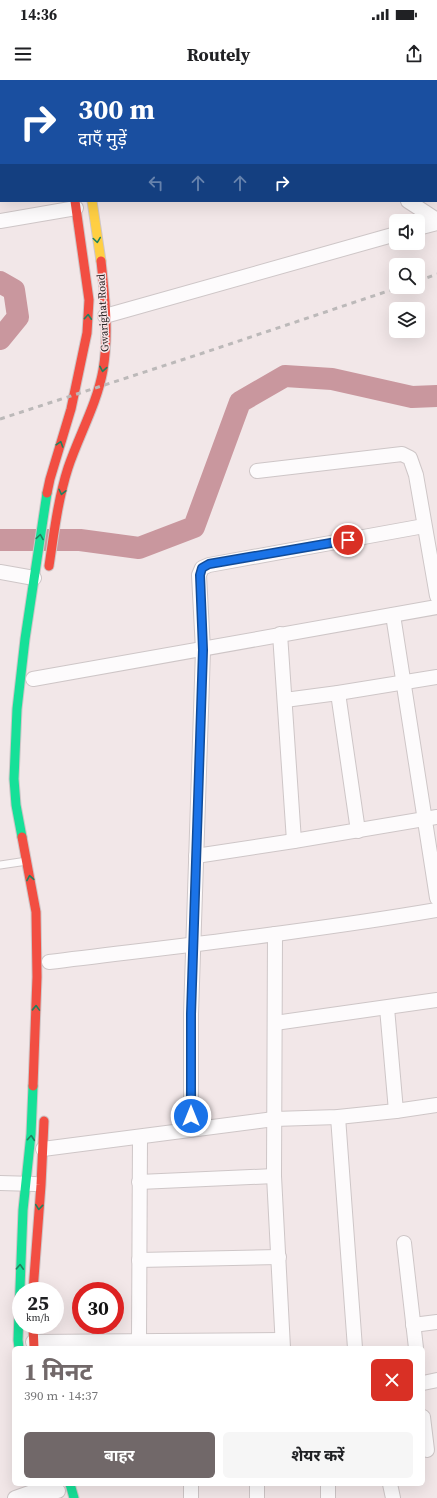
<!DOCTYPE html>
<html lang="hi">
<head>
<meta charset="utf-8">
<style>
	:root { --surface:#fff; --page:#f6f6f6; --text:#202124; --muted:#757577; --accent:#716869 }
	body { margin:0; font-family:"Source Serif 4","Noto Sans Devanagari",serif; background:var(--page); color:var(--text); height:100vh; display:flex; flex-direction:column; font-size:15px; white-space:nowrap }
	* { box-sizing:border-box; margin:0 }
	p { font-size:13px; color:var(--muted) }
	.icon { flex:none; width:22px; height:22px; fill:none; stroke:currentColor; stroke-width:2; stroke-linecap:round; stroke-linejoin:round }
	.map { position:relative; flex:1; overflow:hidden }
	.side { position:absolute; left:12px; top:1266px; width:413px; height:140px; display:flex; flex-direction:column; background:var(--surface); border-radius:6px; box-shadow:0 4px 16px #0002 }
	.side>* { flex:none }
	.banner { position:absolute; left:0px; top:0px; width:437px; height:122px; box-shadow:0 4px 16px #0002; background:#1a4fa0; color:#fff; overflow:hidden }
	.controls { position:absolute; left:389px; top:134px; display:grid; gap:8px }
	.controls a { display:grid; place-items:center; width:36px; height:36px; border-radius:6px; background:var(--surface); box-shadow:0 4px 16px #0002; font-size:20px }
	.speed { position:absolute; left:12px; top:1202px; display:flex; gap:8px; font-size:20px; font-weight:700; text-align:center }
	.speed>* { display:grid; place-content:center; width:52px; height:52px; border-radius:50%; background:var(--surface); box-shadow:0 4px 16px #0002; line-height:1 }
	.speed small { font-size:10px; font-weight:400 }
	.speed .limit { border:6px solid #d22; background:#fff; color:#111 }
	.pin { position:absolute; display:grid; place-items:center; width:34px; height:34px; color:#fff; margin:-17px; border:2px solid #fff; border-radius:50%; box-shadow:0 1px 4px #0007 }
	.me { position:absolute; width:44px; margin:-22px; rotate:0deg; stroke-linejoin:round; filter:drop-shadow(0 0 3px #0008) }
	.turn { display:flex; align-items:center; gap:14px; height:84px; padding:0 12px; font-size:18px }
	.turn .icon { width:52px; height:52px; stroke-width:2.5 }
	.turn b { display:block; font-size:28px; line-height:34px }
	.lanes { display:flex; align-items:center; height:38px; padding:0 12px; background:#0003; justify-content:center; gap:20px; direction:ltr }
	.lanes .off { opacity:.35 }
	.round { display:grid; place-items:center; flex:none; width:42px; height:42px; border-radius:6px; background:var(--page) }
	.headline { display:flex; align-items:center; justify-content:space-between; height:68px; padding:0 12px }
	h1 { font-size:24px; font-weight:700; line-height:30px; color:var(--accent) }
	.cta { display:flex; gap:8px; margin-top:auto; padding:8px 12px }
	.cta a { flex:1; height:46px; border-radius:6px; background:var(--accent); color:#fff; font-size:16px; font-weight:700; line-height:46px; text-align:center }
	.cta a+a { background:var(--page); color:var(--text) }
	.status { display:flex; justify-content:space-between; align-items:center; height:28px; padding:0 20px; background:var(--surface); direction:ltr }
	.status svg { height:11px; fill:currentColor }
	header { display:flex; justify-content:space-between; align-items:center; height:52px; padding:0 12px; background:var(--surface); font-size:18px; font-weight:700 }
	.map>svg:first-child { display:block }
</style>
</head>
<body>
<div class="status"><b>14:36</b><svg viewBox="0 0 49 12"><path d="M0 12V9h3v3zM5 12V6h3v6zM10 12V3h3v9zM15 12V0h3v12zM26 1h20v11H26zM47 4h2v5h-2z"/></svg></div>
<header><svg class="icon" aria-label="menu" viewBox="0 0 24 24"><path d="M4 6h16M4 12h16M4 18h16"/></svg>Routely<svg class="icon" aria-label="share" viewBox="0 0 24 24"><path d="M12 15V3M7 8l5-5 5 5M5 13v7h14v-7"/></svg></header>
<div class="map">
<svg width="437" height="1418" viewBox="0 0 437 1418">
	<rect width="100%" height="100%" fill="#f2e7e8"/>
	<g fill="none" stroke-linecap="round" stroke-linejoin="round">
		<g stroke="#c9979e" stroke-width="22">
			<polyline points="0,202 14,210 18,237 0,259"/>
			<polyline points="0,460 80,460 139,468 194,447 240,322 285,296 332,299 412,317 437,316"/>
		</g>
		<defs>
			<polyline id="lane" points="0,785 27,781"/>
			<g id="street">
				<polyline points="177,0 180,1"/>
				<polyline points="436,10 437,9"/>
				<polyline points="408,121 437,140"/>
				<polyline points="0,141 76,128"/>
				<polyline points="418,148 437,143"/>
				<polyline points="105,236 396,154"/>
				<polyline points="257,391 402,374 410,378 416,395 437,516"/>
				<polyline points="0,492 34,498"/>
				<polyline points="393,535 437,818"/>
				<polyline points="280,554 294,761"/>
				<polyline points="33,599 437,527"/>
				<polyline points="338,613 358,751"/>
				<polyline points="285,620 338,613 437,597"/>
				<polyline points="196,776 294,761 437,737"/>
				<polyline points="275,854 274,1096 283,1268"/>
				<path d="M 49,882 C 178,866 308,852 437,830"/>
				<polyline points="387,928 396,1031"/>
				<polyline points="275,943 437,920"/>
				<polyline points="338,1037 355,1268"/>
				<polyline points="191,1050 191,934 203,570 199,495 202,488 209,485 424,446"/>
				<polyline points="43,1069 274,1039 338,1037 396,1031 437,1025"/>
				<polyline points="139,1102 274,1096"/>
				<polyline points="0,1103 35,1104"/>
				<polyline points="404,1163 416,1268"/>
				<polyline points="139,1180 279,1177"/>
				<polyline points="413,1245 437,1242"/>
				<polyline points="139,1261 140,1057"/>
				<polyline points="33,1262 282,1260"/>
				<polyline points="423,1303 437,1300"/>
				<polyline points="423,1337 427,1370"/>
				<polyline points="191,1404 191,1418"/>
				<polyline points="328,1404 328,1418"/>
				<polyline points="390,1404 393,1418"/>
				<polyline points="15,1418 32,1412 58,1411"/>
				<polyline points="257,1418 257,1404"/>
			</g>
			<g id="fast">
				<polyline points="22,757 16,725 14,699 17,629 25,559 47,413"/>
				<polyline points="19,1268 18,1260 23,1130 31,1054 33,1006"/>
				<polyline points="70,1404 74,1418"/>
			</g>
			<g id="slow">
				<polyline points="49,0 50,1"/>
				<polyline points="65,0 65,1"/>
				<polyline points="92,121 101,181"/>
			</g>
			<g id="jam">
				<polyline points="47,413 50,399 71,329 87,253 89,220 75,121"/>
				<path d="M 49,486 C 54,453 58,419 68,388 C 79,355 97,324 103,290 C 109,255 105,217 101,181"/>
				<polyline points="22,757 36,832 37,897 33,1006"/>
				<polyline points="33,1211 41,1105 44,1041"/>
				<polyline points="33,1245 34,1268"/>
			</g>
		</defs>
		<use href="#lane" stroke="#cec6c7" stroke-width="9"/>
		<use href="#street" stroke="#cec6c7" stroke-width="16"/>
		<use href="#fast" stroke="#cec6c7" stroke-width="11"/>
		<use href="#slow" stroke="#cec6c7" stroke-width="11"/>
		<use href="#jam" stroke="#cec6c7" stroke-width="11"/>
		<use href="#lane" stroke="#fdfbfc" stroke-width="7"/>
		<use href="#street" stroke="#fdfbfc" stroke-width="14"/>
		<use href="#fast" stroke="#16e098" stroke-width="9"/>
		<use href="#slow" stroke="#ffcf43" stroke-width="9"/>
		<use href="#jam" stroke="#f24e42" stroke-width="9"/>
		<g stroke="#bcb9b9" stroke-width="3" stroke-dasharray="5 5" stroke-linecap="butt">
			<polyline points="418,201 437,194"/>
			<polyline points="0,339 203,273 400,207"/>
		</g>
	</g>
	<defs><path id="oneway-chevron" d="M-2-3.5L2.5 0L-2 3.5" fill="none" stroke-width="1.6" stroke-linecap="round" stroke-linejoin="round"/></defs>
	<g stroke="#20825e">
		<use href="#oneway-chevron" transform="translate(97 160) rotate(82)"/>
		<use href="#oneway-chevron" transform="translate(88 237) rotate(-86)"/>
		<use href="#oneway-chevron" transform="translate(103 289) rotate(100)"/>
		<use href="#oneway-chevron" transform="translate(60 364) rotate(-73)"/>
		<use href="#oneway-chevron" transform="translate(62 412) rotate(103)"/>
		<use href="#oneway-chevron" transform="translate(40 457) rotate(-81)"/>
		<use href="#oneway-chevron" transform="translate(30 798) rotate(-100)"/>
		<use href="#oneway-chevron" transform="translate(36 928) rotate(-88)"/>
		<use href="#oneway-chevron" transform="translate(31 1058) rotate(-85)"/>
		<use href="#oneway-chevron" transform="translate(39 1127) rotate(96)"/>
		<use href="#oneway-chevron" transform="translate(20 1187) rotate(-87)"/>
	</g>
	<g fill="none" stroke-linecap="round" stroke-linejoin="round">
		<defs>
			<polyline id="route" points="191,1036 191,934 203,570 200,495 202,488 209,484 348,460"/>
		</defs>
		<use href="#route" stroke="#114b97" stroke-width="10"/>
		<use href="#route" stroke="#1a73e8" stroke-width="7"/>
	</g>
	<g text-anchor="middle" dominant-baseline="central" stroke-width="3" stroke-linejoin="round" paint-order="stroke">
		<g font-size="11" fill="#2b2425" stroke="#f6e3e5">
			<text transform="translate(103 233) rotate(-93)">Gwarighat Road</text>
		</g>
	</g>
</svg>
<div class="controls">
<a><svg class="icon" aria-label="sound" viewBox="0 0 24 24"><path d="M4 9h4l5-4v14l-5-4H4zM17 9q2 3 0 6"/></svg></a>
<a><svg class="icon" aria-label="search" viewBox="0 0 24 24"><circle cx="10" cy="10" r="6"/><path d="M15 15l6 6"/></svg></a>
<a><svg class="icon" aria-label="layers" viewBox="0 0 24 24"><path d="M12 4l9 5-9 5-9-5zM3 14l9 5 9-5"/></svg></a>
</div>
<div class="speed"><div>25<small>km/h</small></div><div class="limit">30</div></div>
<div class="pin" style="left:348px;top:460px;background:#d93025"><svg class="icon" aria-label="arrive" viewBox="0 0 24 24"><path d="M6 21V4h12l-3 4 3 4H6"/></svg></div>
<svg class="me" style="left:191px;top:1036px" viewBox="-20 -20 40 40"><circle r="17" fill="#1a73e8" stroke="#fff" stroke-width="3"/><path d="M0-11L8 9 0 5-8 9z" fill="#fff"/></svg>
<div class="banner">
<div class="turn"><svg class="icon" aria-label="right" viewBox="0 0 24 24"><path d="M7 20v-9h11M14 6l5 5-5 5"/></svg><div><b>300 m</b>दाएँ मुड़ें</div></div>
<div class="lanes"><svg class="icon off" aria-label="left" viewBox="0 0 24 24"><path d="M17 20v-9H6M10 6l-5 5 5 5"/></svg><svg class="icon off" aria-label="ahead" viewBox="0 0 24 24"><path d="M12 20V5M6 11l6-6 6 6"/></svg><svg class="icon off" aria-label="ahead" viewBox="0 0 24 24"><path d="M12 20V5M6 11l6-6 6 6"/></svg><svg class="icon" aria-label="right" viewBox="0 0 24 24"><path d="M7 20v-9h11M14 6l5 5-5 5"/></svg></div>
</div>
<section class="side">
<div class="headline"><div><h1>1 मिनट</h1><p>390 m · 14:37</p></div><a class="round" style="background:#d93025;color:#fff"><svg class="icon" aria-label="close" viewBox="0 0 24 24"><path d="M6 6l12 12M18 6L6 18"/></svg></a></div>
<div class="cta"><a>बाहर</a><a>शेयर करें</a></div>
</section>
</div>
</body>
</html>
